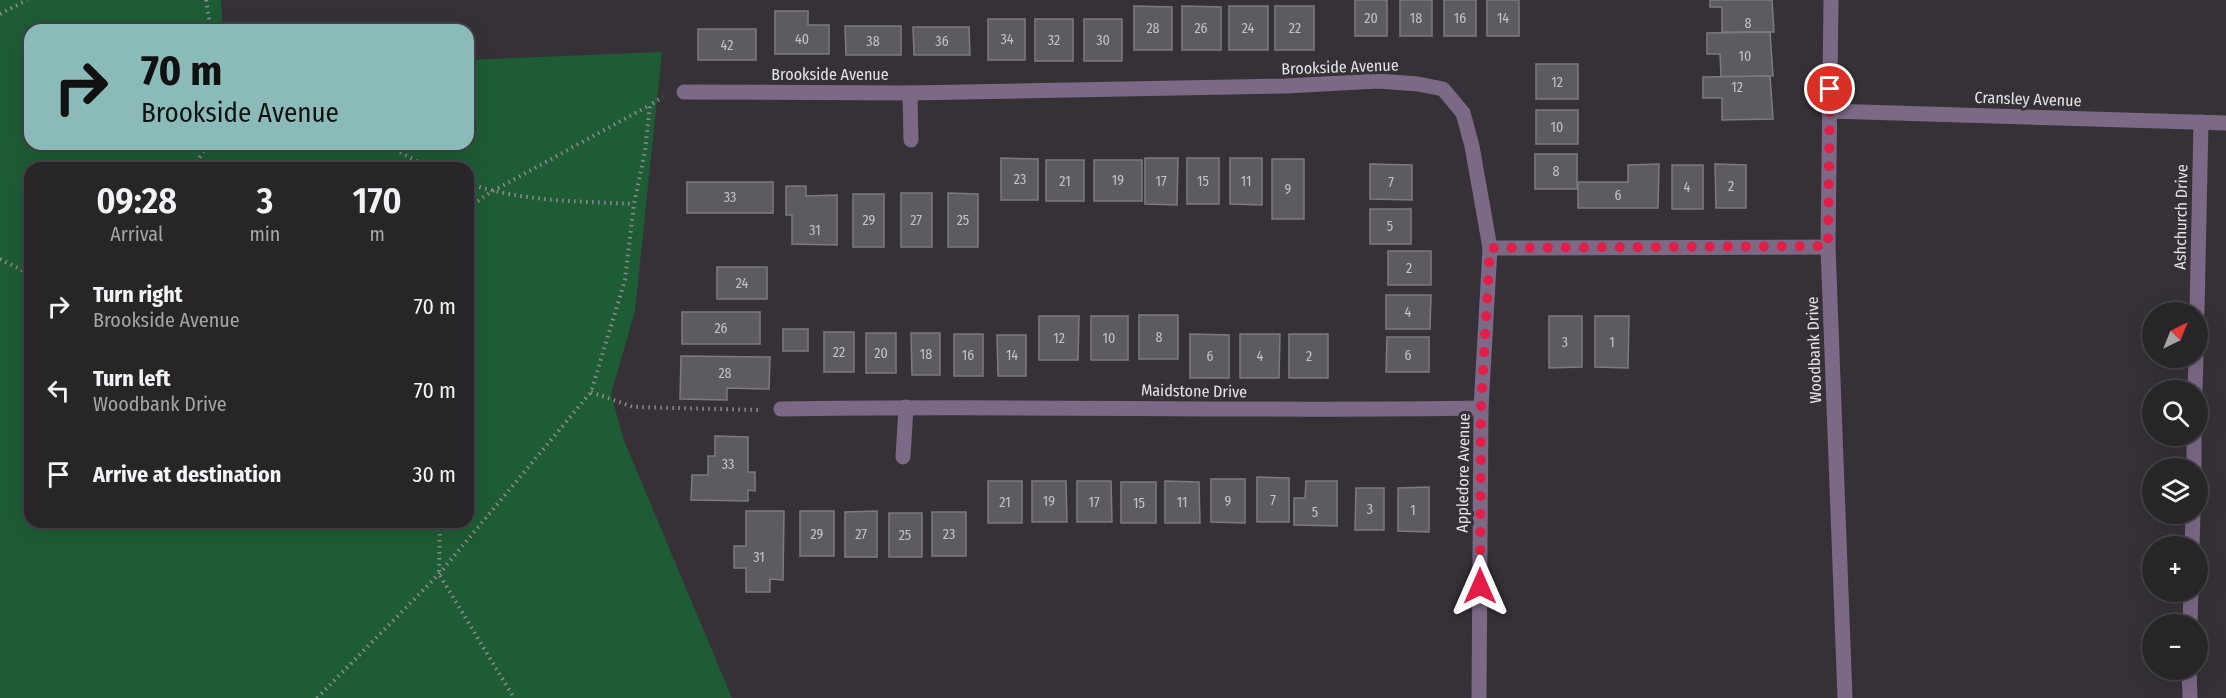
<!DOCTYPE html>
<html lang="en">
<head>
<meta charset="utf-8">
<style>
	:root { --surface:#282529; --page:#302d31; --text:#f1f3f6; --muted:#a5a5a8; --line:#444246 }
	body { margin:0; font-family:"Fira Sans Condensed",sans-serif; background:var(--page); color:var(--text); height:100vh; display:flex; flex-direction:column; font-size:22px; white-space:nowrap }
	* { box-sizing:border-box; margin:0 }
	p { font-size:20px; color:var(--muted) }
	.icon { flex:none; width:33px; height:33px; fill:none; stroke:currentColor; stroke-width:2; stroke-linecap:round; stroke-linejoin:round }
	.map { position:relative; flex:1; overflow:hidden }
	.side { position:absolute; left:24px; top:162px; width:450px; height:366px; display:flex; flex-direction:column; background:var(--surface); border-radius:18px; box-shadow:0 6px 24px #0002,0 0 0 2px var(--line) }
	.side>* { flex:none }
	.top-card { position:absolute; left:24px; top:24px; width:450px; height:126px; border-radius:18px; box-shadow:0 6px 24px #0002,0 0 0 2px var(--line); background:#8bbbb9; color:#111; overflow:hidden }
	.needle { width:39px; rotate:43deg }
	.fabs { position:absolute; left:2142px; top:302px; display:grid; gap:12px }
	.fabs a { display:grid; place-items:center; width:66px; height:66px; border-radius:50%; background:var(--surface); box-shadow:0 6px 24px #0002,0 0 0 2px var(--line); font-size:30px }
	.pin { position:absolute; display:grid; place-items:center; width:51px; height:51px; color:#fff; margin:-26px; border:3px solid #fff; border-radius:50%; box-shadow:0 2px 6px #0007 }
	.me { position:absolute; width:66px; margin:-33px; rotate:0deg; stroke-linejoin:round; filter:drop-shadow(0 0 4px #0008) }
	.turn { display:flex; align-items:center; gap:21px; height:126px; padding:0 18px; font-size:27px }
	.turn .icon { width:78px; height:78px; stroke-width:2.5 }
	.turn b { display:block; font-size:42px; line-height:51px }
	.eta { display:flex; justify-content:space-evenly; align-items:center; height:102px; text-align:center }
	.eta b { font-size:36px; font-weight:600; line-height:42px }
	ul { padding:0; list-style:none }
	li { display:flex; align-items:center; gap:18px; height:84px; padding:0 18px }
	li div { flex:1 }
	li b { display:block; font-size:22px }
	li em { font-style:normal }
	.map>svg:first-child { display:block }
</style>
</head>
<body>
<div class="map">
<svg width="2226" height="698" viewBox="0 0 2226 698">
	<rect width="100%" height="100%" fill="#353137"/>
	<path fill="#1e5c35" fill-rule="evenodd" d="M 0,0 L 221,0 L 223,30 L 30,30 L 30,144 L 468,144 L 468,60 L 662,52 L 635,311 L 611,394 L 623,438 L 732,698 L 0,698 ZM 30,168 L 468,168 L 468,522 L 30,522 Z"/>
	<g fill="#5e5a61" stroke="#7e7a80" stroke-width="1.5">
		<rect x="1355" y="0" width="32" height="36"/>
		<rect x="1400" y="0" width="32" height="36"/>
		<rect x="1444" y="0" width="32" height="36"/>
		<rect x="1487" y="0" width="32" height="36"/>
		<polygon points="1710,0 1772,0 1774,32 1722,32 1722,7 1710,7"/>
		<polygon points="1134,6 1172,7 1172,50 1134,50"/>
		<polygon points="1182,6 1221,7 1221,50 1182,50"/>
		<rect x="1229" y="6" width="39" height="44"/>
		<rect x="1275" y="6" width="39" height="44"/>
		<polygon points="775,11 808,11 808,25 829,25 829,54 775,54"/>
		<rect x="988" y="19" width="37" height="41"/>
		<rect x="1035" y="19" width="38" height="42"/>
		<rect x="1084" y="19" width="38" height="42"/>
		<polygon points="845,26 901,26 901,55 846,55"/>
		<polygon points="913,27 969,27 970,55 914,55"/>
		<rect x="698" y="29" width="58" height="31"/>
		<polygon points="1770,32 1773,76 1721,77 1720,54 1707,54 1707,33"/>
		<rect x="1536" y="64" width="42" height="35"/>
		<polygon points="1770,76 1773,119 1722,120 1722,98 1703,98 1703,77"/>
		<rect x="1536" y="110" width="42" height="34"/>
		<rect x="1535" y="154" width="42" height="35"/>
		<polygon points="1001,158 1038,159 1038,200 1001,200"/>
		<polygon points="1145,158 1178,158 1177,205 1145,204"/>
		<rect x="1187" y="158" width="32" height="46"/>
		<polygon points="1230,158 1262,158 1262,205 1230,204"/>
		<rect x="1272" y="159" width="32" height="60"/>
		<rect x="1046" y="160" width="38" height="41"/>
		<rect x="1094" y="160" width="48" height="41"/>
		<polygon points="1370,164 1412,165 1412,200 1370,199"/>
		<polygon points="1659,164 1658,208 1578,208 1578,182 1628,182 1628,165"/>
		<polygon points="1715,164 1746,165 1746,208 1716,208"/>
		<rect x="1672" y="165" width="31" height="44"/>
		<rect x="687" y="182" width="86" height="31"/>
		<polygon points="786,186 806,186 806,196 837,195 837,245 792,244 792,215 786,215"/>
		<rect x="901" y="193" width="31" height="54"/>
		<polygon points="948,193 978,194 978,247 948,247"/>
		<rect x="853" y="194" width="31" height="53"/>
		<rect x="1370" y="209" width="41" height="35"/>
		<rect x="1388" y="251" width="43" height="34"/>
		<rect x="717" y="267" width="50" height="32"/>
		<polygon points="1386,295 1431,295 1430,329 1386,329"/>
		<rect x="682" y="312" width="78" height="32"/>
		<rect x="1139" y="315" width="39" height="44"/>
		<polygon points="1039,316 1079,316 1078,360 1039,360"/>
		<rect x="1091" y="316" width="37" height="44"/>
		<polygon points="1549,316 1582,316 1582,367 1549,368"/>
		<polygon points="1595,316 1629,316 1628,368 1595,367"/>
		<rect x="783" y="329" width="25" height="22"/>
		<rect x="824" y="332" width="30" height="40"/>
		<rect x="866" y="333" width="30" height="40"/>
		<polygon points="911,333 940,333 940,375 912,375"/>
		<rect x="954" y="334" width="29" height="42"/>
		<polygon points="1190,334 1229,335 1229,378 1190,378"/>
		<polygon points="1240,334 1280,334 1279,378 1240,378"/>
		<rect x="1289" y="334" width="39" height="44"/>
		<polygon points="997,335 1026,335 1026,376 998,376"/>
		<polygon points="1387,337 1429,337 1429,372 1386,372"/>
		<polygon points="681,356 770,357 769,389 727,388 727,400 680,399"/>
		<polygon points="715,436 748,437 748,472 755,472 755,491 748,490 748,501 691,500 692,475 708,475 708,456 715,456"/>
		<polygon points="1257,477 1289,478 1289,522 1257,522"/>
		<polygon points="1211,479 1245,479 1245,523 1211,522"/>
		<rect x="988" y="481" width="34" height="42"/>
		<polygon points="1032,481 1066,481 1067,522 1032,522"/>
		<polygon points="1077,481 1111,481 1112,522 1077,522"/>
		<polygon points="1165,481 1199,482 1200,523 1165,523"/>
		<polygon points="1306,481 1337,481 1337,526 1294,525 1294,498 1305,498"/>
		<rect x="1121" y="482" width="35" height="41"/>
		<polygon points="1429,487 1429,532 1398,531 1398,488"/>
		<polygon points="1356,488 1384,488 1384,530 1355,530"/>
		<polygon points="746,511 784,511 783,580 770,579 770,592 746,592 746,568 734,568 734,546 746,546"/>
		<rect x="800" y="511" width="34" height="45"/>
		<polygon points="877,511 877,557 845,557 845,512"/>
		<rect x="932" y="512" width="34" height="44"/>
		<rect x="889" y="513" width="33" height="44"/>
	</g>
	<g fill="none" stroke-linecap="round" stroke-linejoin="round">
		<g stroke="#8e8b90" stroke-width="4" stroke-dasharray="1.5 4.5" stroke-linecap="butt">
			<polyline points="206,0 211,30"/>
			<polyline points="0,14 27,0"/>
			<polyline points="384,144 430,168"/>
			<polyline points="194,168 207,144"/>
			<path d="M 468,183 C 520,202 579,201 634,204"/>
			<polyline points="468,208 491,192 650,105"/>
			<polyline points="0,259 30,274"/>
			<polyline points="591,392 633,407 759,410"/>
			<polyline points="440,522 439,574 514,698"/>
			<polyline points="317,698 439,574 591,392 625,280 634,204 645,151 650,105 663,97"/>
		</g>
		<g stroke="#7b6986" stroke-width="15">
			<polyline points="1831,0 1828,247 1845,698"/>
			<polyline points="684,92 910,93 1286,86 1378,81 1418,84 1443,89 1463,113 1472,146 1490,248 1828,247"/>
			<polyline points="910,93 911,140"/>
			<polyline points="1829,111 2226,123"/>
			<polyline points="2197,312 2201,122"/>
			<polyline points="2195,390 2196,357"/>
			<path d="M 781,409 C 1014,405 1248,412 1481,408"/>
			<polyline points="903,457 906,407"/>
			<polyline points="2194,468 2194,435"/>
			<polyline points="2192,546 2193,513"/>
			<polyline points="2190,624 2191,591"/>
			<polyline points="2189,669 2190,698"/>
			<polyline points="1479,698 1481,408 1490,248"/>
		</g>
	</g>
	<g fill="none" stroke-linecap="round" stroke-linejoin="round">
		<polyline stroke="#e11d48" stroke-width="10" stroke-dasharray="0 18" points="1480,586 1481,408 1490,248 1828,246 1830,89"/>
	</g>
	<g text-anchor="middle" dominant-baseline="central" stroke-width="6" stroke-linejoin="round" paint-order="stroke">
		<g font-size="14" fill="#c5c2c6">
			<text x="1371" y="18">20</text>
			<text x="1416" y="18">18</text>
			<text x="1460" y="18">16</text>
			<text x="1503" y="18">14</text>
			<text x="1748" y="23">8</text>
			<text x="1153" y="28">28</text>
			<text x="1201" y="28">26</text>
			<text x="1248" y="28">24</text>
			<text x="1295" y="28">22</text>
			<text x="802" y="39">40</text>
			<text x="1007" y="39">34</text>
			<text x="1054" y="40">32</text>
			<text x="1103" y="40">30</text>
			<text x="873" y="41">38</text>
			<text x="942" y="41">36</text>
			<text x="727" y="45">42</text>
			<text x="1745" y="56">10</text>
			<text x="1557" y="82">12</text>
			<text x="1737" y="87">12</text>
			<text x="1557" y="127">10</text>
			<text x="1556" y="171">8</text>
			<text x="1020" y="179">23</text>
			<text x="1118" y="180">19</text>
			<text x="1065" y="181">21</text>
			<text x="1161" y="181">17</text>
			<text x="1203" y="181">15</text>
			<text x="1246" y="181">11</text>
			<text x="1391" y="182">7</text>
			<text x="1731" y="186">2</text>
			<text x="1687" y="187">4</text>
			<text x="1288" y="189">9</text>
			<text x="1618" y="195">6</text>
			<text x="730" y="197">33</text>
			<text x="869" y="220">29</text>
			<text x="916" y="220">27</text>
			<text x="963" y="220">25</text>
			<text x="1390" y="226">5</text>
			<text x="815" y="230">31</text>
			<text x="1409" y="268">2</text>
			<text x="742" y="283">24</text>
			<text x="1408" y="312">4</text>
			<text x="721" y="328">26</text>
			<text x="1159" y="337">8</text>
			<text x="1059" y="338">12</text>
			<text x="1109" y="338">10</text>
			<text x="1565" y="342">3</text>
			<text x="1612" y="342">1</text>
			<text x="839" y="352">22</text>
			<text x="881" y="353">20</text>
			<text x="926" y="354">18</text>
			<text x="968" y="355">16</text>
			<text x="1012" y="355">14</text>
			<text x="1408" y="355">6</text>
			<text x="1210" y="356">6</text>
			<text x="1260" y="356">4</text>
			<text x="1309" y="356">2</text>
			<text x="725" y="373">28</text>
			<text x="728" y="464">33</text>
			<text x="1273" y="500">7</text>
			<text x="1049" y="501">19</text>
			<text x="1228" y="501">9</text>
			<text x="1005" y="502">21</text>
			<text x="1094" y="502">17</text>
			<text x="1182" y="502">11</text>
			<text x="1139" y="503">15</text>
			<text x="1370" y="509">3</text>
			<text x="1413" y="510">1</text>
			<text x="1315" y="512">5</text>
			<text x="817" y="534">29</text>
			<text x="861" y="534">27</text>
			<text x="949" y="534">23</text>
			<text x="905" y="535">25</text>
			<text x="759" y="557">31</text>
		</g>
		<g font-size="16" fill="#e7e4e8" stroke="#353137">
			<text transform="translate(1340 67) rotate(-2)">Brookside Avenue</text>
			<text x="830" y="74">Brookside Avenue</text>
			<text transform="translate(2028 99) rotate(2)">Cransley Avenue</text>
			<text transform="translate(2181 217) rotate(-89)">Ashchurch Drive</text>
			<text transform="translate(1814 350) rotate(-92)">Woodbank Drive</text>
			<text transform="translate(1194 391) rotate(1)">Maidstone Drive</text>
			<text transform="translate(1463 473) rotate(-89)">Appledore Avenue</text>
		</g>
	</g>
</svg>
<div class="fabs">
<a><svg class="needle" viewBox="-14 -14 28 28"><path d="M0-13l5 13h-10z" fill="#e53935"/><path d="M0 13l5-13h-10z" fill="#a5a5a8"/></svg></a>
<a><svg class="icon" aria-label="search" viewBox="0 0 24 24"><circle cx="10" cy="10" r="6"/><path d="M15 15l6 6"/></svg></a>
<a><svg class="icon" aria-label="layers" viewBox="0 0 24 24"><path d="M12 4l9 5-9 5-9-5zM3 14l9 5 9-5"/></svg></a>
<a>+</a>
<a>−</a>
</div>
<div class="pin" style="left:1830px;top:89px;background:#d93025"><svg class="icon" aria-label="arrive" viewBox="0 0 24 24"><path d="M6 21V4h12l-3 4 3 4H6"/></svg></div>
<svg class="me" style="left:1480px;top:586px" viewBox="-20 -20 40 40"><path d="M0-17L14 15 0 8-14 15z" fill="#e11d48" stroke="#fff" stroke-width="4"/></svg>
<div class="top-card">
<div class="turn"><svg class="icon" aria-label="right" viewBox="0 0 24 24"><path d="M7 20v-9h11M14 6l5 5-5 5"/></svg><div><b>70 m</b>Brookside Avenue</div></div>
</div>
<section class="side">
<div class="eta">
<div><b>09:28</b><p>Arrival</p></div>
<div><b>3</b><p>min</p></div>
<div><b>170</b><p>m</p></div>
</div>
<ul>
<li><svg class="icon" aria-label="right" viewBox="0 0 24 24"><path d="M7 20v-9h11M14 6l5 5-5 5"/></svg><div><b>Turn right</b><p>Brookside Avenue</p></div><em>70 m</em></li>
<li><svg class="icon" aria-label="left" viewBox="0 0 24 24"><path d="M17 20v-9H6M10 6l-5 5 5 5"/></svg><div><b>Turn left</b><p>Woodbank Drive</p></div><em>70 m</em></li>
<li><svg class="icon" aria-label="arrive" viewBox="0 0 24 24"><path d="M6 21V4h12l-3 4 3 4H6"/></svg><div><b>Arrive at destination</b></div><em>30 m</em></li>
</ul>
</section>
</div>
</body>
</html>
